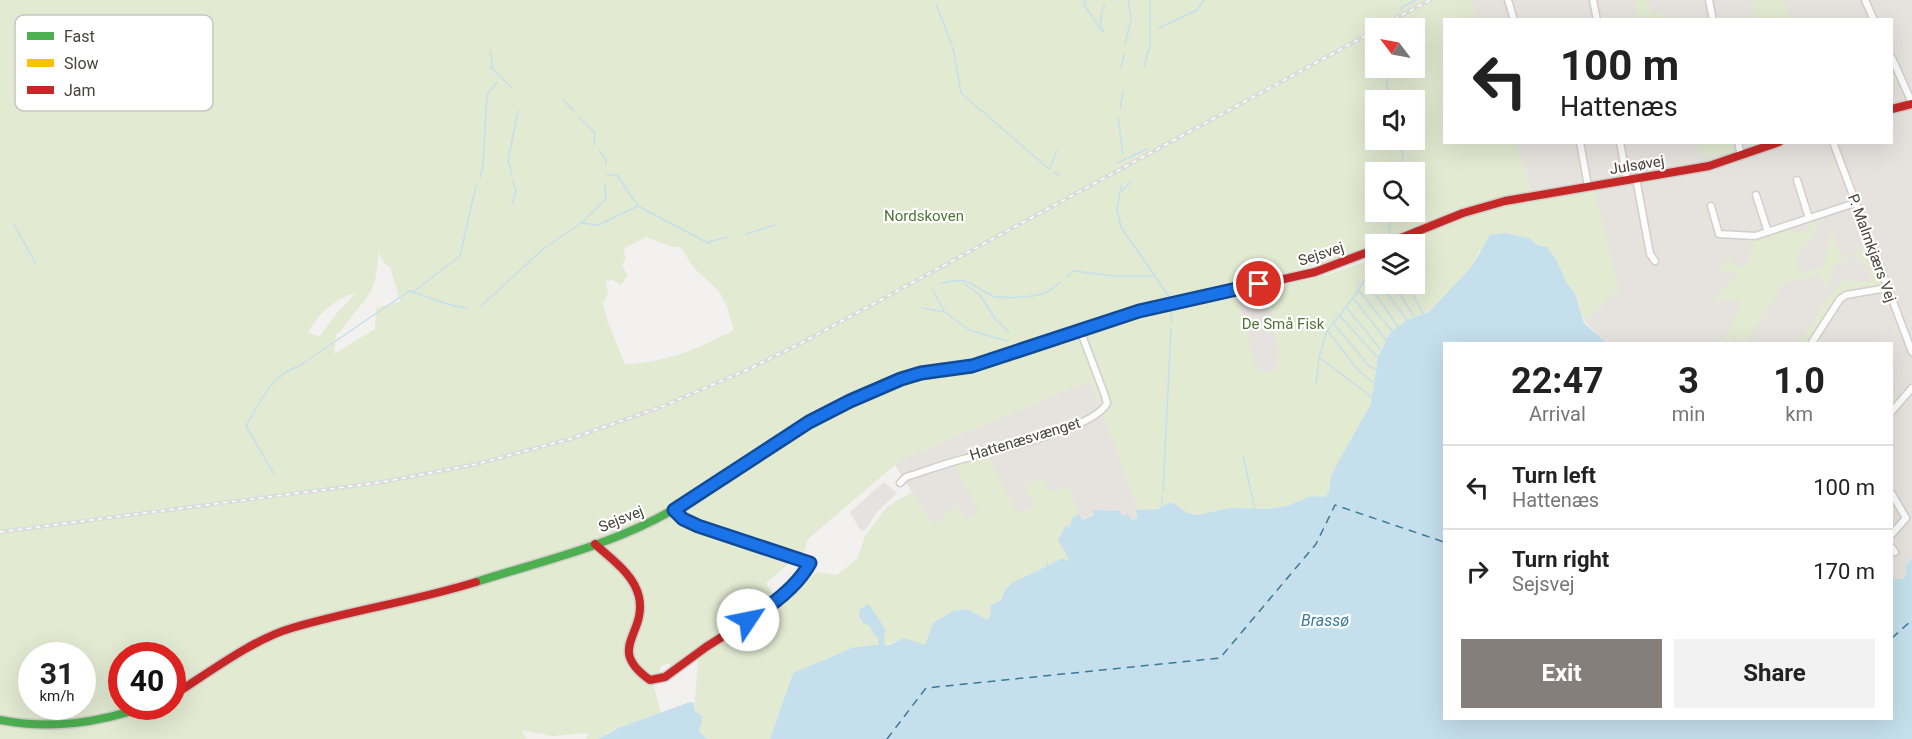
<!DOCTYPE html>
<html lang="en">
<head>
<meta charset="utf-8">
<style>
	:root { --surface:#fff; --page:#f2f2f2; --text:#222; --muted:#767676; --line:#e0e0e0; --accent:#847f7a }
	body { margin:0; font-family:Roboto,sans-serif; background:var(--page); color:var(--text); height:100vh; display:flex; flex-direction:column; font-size:22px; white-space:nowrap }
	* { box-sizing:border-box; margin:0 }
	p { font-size:20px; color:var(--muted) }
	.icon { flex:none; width:33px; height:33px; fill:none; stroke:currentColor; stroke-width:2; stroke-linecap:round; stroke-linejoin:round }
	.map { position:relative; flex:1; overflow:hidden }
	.side { position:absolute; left:1443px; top:342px; width:450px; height:378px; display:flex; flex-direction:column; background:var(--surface); border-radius:0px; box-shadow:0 6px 24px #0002 }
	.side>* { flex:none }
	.guide { position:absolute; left:1443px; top:18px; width:450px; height:126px; border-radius:0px; box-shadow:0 6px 24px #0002; background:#fff; color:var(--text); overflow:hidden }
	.needle { width:39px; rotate:302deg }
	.tools { position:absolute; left:1365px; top:18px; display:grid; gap:12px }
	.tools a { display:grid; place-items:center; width:60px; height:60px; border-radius:0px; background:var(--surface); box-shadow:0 6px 24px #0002; font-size:30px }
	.speed { position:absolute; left:18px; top:642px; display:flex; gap:12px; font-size:30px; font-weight:700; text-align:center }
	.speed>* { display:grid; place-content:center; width:78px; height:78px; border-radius:50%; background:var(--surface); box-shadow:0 6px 24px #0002; line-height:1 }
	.speed small { font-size:15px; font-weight:400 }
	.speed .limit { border:9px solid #d22; background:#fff; color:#111 }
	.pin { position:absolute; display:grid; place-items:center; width:51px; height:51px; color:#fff; margin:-26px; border:3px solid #fff; border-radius:50%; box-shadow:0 2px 6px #0007 }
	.me { position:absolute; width:66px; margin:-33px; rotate:56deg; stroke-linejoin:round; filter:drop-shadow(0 0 4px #0008) }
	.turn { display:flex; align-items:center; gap:21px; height:126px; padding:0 18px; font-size:27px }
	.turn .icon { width:78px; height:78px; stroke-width:2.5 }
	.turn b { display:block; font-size:42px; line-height:51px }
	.eta { display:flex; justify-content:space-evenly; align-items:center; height:102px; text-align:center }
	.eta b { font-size:36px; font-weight:700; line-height:42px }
	.button { display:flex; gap:12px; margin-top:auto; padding:12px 18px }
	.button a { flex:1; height:69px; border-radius:0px; background:var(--accent); color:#fff; font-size:24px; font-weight:700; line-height:69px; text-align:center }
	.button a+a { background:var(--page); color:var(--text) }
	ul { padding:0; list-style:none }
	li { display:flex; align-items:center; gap:18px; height:84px; padding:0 18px; border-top:2px solid var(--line) }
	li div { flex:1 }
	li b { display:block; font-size:22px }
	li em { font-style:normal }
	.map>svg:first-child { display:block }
</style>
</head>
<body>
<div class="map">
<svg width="1912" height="739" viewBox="0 0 1912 739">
	<rect width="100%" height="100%" fill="#f3f1ef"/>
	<g fill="#e6e2de">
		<polygon points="1471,0 1912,0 1912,558 1905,567 1907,572 1904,579 1892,579 1892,344 1607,343 1584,321 1619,290 1595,191 1534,200 1516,143 1892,142 1892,20 1477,20"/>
		<polygon points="1091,380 1138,510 1135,511 1138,518 1131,520 1121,516 1120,511 1101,511 1081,520 1069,488 1019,515 979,513 966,521 957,505 933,525 895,465 902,459"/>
	</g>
	<g fill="#e2ead2" fill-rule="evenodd">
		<path d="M 0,0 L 1471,0 L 1477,19 L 1444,20 L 1444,142 L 1516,143 L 1534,200 L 1595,190 L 1619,290 L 1584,321 L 1575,293 L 1567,284 L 1556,259 L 1545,246 L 1537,245 L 1529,238 L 1505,233 L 1479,251 L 1472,266 L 1429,312 L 1407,320 L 1392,331 L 1386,340 L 1381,350 L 1371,404 L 1338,462 L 1331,476 L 1329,492 L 1325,497 L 1311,496 L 1287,506 L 1269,509 L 1229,508 L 1198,515 L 1189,514 L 1171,502 L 1158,509 L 1138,510 L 1091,380 L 902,459 L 807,540 L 805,550 L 766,583 L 780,604 L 817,572 L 837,575 L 858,558 L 865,536 L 887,507 L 912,492 L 933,525 L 957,505 L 966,520 L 979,513 L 954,465 L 987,456 L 1019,514 L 1035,507 L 1025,486 L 1041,477 L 1049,492 L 1069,488 L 1079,514 L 1074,517 L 1068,529 L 1066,525 L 1058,540 L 1070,559 L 1067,561 L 1063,558 L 1049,565 L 1047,561 L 1047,566 L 1012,583 L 1005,590 L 1001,600 L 991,605 L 990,616 L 987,620 L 968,609 L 953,611 L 933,623 L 925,645 L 902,639 C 886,648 869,643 851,649 C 832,655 813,665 793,673 L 770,739 L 707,739 L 701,734 L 699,726 L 703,719 L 694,710 L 699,649 L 671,667 L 668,663 L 661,666 L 659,673 L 654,675 L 654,687 L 661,713 L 614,729 L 598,739 L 586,739 L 588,733 L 552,736 L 521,730 L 527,739 L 0,739 ZM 1376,28 L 1414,28 L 1414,68 L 1376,68 ZM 1376,100 L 1414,100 L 1414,140 L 1376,140 ZM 1376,172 L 1414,172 L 1414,212 L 1376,212 ZM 646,237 L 673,247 L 680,247 L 695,269 L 718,290 L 727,307 L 734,330 C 702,347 663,364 625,364 L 607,320 L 603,303 L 608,294 L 606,281 L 612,280 L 621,285 L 628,275 L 622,266 L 626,258 L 623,249 ZM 1376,244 L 1414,244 L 1414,284 L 1376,284 ZM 378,252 L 384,263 L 390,267 L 400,301 L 376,308 L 375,329 L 334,354 L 336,335 C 344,329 346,324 351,317 C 373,292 377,285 378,252 ZM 1354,254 L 1372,259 L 1327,275 L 1237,296 L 1237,286 ZM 355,294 L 337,313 L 319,337 L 308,332 C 317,316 337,296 355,294 ZM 32,656 L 82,656 L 82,706 L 32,706 ZM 122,656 L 172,656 L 172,706 L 122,706 Z"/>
		<polygon points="1636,0 1647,0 1652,12 1662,12 1667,19 1638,19 1635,10"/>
		<polygon points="1750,0 1783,0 1791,19 1749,19 1755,12 1750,5"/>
		<polygon points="1698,143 1734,143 1735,152 1706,158 1699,150"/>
		<polygon points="1815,221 1817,231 1796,255 1799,274 1824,267 1830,234 1834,233 1835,246 1847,260 1836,265 1831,274 1833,278 1826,288 1818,274 1783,284 1746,343 1736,343 1738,339 1732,337 1729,343 1720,343 1730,329 1742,300 1724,299 1718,302 1714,299 1737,273 1718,271 1729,256 1732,263 1743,268 1749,260 1751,240 1790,230 1796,233 1809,229 1810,223"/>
		<polygon points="1868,246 1882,289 1840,295 1809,343 1799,344 1828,296 1845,280 1870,283 1869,266 1850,254"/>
	</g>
	<g fill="#e5e2e0">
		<polygon points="1267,290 1279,354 1276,369 1267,373 1263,373 1256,368 1237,296"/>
		<polygon points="884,482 897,493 878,511 864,531 859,528 850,512"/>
	</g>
	<g fill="#c5dfec">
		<polygon points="1505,233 1529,238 1537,245 1547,247 1556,259 1567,284 1575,293 1584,323 1607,343 1444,344 1444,718 1892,718 1892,579 1904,579 1907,572 1905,567 1912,558 1912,739 770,739 793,673 852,648 873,645 890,645 904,638 925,645 933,623 953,611 968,609 987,620 990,616 991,605 1001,600 1005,590 1012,583 1047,566 1047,560 1049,565 1063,558 1067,561 1069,559 1058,540 1066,525 1069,528 1073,517 1079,514 1082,520 1094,515 1093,510 1097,510 1120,511 1122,516 1128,514 1131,520 1138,518 1135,510 1158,509 1171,502 1189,514 1198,515 1229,508 1269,509 1287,506 1311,496 1325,497 1329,492 1331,476 1338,462 1371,404 1378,358 1386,340 1392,331 1407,320 1429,312 1472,266 1490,235"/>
		<polygon points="869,604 887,632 876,637 869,625 864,624 859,616 860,609"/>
		<polygon points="690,702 694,703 694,710 703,717 699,731 707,739 598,739 618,728"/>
	</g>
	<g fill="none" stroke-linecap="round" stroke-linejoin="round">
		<g stroke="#c5dfec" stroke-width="1.5">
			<polyline points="1086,0 1084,5 1101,30"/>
			<polyline points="936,4 952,45"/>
			<polyline points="1401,10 1402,7 1416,0"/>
			<polyline points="1159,28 1197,10 1204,0"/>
			<path d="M 1104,32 C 1099,27 1100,11 1105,5"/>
			<polyline points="1125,44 1131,20 1128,0"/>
			<polyline points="953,48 961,93 1049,169"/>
			<polyline points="490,51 493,68"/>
			<polyline points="490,67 511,87"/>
			<polyline points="1121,67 1124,55"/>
			<polyline points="1144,67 1150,45 1150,1"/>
			<polyline points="1390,68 1386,84 1392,100"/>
			<polyline points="563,100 574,111"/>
			<polyline points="1120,109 1123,92"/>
			<polyline points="579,117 595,133 594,144"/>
			<polyline points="1118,118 1123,154"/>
			<polyline points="1400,140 1405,172"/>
			<polyline points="599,150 606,160 606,165"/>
			<polyline points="1117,163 1147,149"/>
			<polyline points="1049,169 1057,151"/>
			<polyline points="1054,172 1059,175"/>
			<polyline points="512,175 508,160 518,111"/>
			<polyline points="607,175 617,175 638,206 710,244"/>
			<polyline points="480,178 483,165 487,95 497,82"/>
			<polyline points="1121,186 1117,210 1121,227 1170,298"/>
			<polyline points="1122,191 1131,181"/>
			<polyline points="512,204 516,191 513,181"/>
			<polyline points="582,223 598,225 638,206"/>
			<polyline points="14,224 36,264"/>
			<polyline points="746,234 775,225"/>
			<polyline points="1390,234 1389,228 1395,212"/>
			<polyline points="709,242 727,237"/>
			<polyline points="1067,277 1073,271 1114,276 1153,276"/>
			<polyline points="1366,280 1398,327"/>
			<path d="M 941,283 C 973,276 967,284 993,296 C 1002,299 1036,297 1045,293 C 1051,290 1056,286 1060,282"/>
			<polyline points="963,283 980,295 997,321 1009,332"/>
			<polyline points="1380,284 1407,320"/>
			<polyline points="1393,284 1415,318"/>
			<polyline points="1407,284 1424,315"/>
			<polyline points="933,290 944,311"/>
			<polyline points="1359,291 1392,331"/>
			<polyline points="413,292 460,256 476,186"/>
			<polyline points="1354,299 1386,340"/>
			<polyline points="481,306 542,250 581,223 606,199 605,183"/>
			<polyline points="922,308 945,312 969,330 1007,341"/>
			<polyline points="1347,308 1381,350"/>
			<polyline points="1340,316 1378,358"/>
			<polyline points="1171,322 1172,309"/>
			<polyline points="1334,324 1369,366 1375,369"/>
			<polyline points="1328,332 1360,372 1375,384"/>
			<polyline points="1320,358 1373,398"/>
			<polyline points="1316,384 1319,358 1327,331 1353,298 1369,273 1376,269"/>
			<polyline points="1243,455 1255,510"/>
			<path d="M 274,474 L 246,426 C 260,402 270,376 299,366 L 409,291 C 430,297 445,306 467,308"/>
			<polyline points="1163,492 1171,329"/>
			<polyline points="1162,508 1162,498"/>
		</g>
		<polyline stroke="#c5dfec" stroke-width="6" points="881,635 882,645"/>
		<g stroke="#3a799b" stroke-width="1.5" stroke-dasharray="8 6" stroke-linecap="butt">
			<polyline points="1892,638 1912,620"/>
			<polyline points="887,739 926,688 1220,658 1316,544 1335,505 1444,542"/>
		</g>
		<defs>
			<g id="street">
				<polyline points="1508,0 1514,20"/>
				<polyline points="1593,0 1597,20"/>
				<polyline points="1709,0 1713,20"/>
				<polyline points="1865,0 1874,20"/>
				<polyline points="1892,58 1912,103"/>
				<polyline points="1580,142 1588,186"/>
				<polyline points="1620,142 1627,180"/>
				<polyline points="1738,142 1741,156"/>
				<polyline points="1833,142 1912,352"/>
				<polyline points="1636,178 1650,254 1655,261"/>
				<polyline points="1797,180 1809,218"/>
				<polyline points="1756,195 1768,232"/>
				<polyline points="1711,206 1719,234 1755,236 1855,203"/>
				<polyline points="1811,344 1840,299 1846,295 1887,288"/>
				<polyline points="1892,411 1912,388"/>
				<path d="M 900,483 L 906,477 C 925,471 944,464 963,459 C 992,451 1095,429 1107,403 L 1104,393 L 1080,330"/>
				<polyline points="1892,494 1906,518 1892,534"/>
				<polyline points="1892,548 1895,552"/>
			</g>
			<g id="fast">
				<path d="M 476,582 C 535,563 600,548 656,519 C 710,491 758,453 810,421"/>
				<path d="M 0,720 C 51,730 98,723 147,706"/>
			</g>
			<polyline id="slow" points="810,421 901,379 972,366 1137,312"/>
			<g id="jam">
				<polyline points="1892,109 1912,104"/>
				<polyline points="1386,244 1463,213 1505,201 1709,166 1779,142"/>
				<polyline points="1137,312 1315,272 1376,249"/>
				<path d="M 595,544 C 611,559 634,574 639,597 C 647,635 605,648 650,680 L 665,677 L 706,647 L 763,611 L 790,588 L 810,563 L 698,526 L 683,519 L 673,510"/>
				<path d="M 172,696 C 207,674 253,639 292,628 C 353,610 415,601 476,582"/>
			</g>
		</defs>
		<use href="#street" stroke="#d1cfcc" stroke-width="9"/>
		<use href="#fast" stroke="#d1cdc7" stroke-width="11"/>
		<use href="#slow" stroke="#d1cdc7" stroke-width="11"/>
		<use href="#jam" stroke="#d1cdc7" stroke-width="11"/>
		<use href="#street" stroke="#fdfdfd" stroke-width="6"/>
		<use href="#fast" stroke="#4caf50" stroke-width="8"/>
		<use href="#slow" stroke="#ffc107" stroke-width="8"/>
		<use href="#jam" stroke="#c62828" stroke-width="8"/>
		<defs>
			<g id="rail">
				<polyline points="1378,28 1430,0"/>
				<polyline points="0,532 383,482 477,464 570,439 661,407 749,369 807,340 1376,30"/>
			</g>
		</defs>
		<use href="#rail" stroke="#dbdbdb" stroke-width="4"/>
		<use href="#rail" stroke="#fff" stroke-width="1.5" stroke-dasharray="4.5" stroke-linecap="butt"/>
	</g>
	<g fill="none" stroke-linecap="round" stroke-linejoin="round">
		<defs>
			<path id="route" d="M 748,620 C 771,606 797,587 810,563 L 698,526 L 683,519 L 674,510 L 809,422 L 850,401 L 901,379 L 921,373 L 972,366 L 1139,311 L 1259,284"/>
		</defs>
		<use href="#route" stroke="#114b97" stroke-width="15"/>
		<use href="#route" stroke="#1a73e8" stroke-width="10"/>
	</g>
	<g text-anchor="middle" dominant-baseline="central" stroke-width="4.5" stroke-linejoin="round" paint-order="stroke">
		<g font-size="15" fill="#49423b" stroke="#fff">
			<text transform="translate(1637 165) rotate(-9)">Julsøvej</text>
			<text transform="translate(1872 248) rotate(70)">P. Malmkjærs Vej</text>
			<text transform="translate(1321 254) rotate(-18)">Sejsvej</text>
			<text transform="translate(1025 439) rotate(-17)">Hattenæsvænget</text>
			<text transform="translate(621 519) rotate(-22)">Sejsvej</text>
		</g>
		<g font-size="15" fill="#517533" stroke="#fff">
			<text x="924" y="216">Nordskoven</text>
			<text x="1283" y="324">De Små Fisk</text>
		</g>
		<g font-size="16" font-style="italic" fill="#3a799b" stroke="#fff">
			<text x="1325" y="620">Brassø</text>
		</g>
	</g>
	<rect x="15" y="15" width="198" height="96" rx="9" fill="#fff" stroke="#c8c6c4" stroke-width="1.5"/>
	<rect x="27" y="32" width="27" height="8" fill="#4caf50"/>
	<rect x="27" y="59" width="27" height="8" fill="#ffc107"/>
	<rect x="27" y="86" width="27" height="8" fill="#c62828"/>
	<g font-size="16" fill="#49423b">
		<text x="64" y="42">Fast</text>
		<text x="64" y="69">Slow</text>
		<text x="64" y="96">Jam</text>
	</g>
</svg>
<div class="tools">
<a><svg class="needle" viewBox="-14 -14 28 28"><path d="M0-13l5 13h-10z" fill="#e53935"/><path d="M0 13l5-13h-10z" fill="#767676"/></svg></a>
<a><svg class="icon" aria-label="sound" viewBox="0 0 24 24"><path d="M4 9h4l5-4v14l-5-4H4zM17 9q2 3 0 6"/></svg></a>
<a><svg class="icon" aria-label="search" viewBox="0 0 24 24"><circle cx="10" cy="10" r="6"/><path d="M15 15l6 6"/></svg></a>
<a><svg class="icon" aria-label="layers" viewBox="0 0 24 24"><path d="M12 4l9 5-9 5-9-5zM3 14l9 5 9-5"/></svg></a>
</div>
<div class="speed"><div>31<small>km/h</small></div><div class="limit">40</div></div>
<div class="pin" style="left:1259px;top:284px;background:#d93025"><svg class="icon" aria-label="arrive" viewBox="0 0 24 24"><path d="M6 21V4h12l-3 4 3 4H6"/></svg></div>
<svg class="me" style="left:748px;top:620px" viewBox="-20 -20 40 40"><circle r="19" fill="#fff"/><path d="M0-13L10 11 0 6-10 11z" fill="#1a73e8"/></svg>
<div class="guide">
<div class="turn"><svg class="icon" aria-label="left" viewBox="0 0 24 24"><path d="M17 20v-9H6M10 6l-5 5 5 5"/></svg><div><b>100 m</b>Hattenæs</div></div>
</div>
<section class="side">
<div class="eta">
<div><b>22:47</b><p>Arrival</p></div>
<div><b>3</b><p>min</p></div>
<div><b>1.0</b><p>km</p></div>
</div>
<ul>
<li><svg class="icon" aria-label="left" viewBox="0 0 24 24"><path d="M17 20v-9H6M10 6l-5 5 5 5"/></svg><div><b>Turn left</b><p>Hattenæs</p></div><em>100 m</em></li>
<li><svg class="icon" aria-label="right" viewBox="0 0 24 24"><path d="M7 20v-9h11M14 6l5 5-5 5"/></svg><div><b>Turn right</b><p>Sejsvej</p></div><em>170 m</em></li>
</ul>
<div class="button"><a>Exit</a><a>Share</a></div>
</section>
</div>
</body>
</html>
